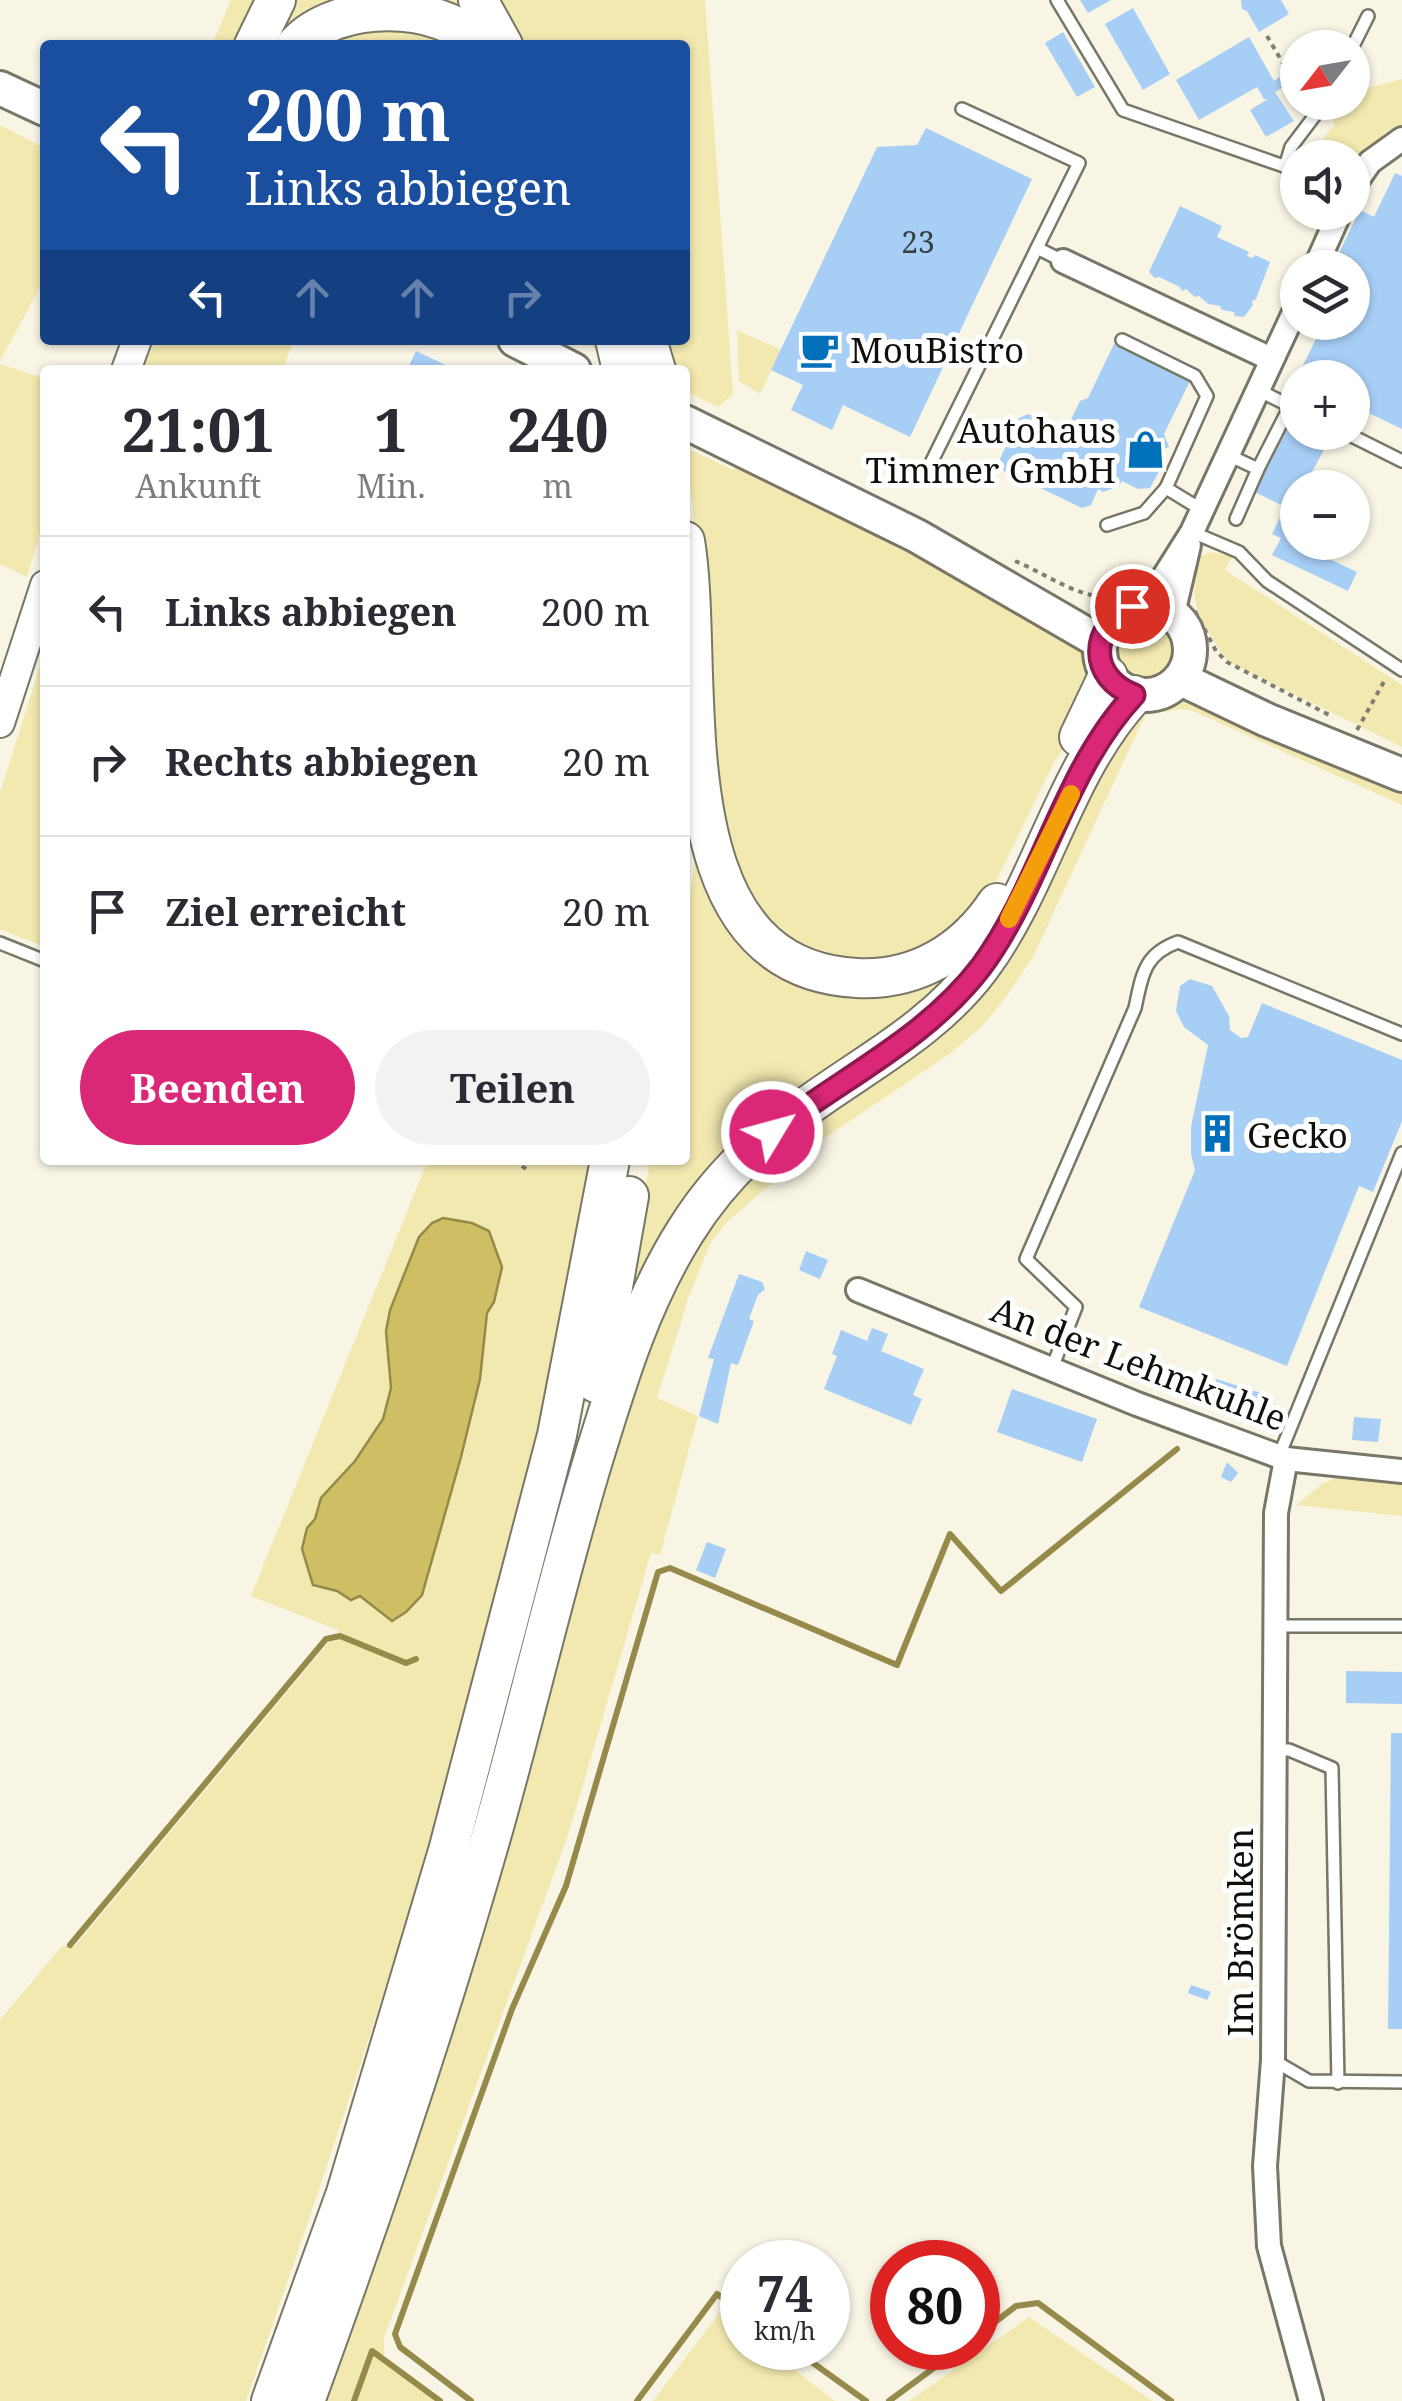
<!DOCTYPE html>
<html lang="de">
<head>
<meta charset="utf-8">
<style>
	:root { --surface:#fff; --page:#f2f2f3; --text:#2b2b33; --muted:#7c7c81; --line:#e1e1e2; --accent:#db2777 }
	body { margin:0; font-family:"Noto Serif",serif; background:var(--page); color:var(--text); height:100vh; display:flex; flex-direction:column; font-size:38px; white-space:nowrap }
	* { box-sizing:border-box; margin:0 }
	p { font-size:32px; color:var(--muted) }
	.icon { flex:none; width:55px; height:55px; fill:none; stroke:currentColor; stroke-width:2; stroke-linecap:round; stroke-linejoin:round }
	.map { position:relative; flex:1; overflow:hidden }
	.panel { position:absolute; left:40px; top:365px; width:650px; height:800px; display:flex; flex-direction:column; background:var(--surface); border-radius:10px; box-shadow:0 2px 8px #0004 }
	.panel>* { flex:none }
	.top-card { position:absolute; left:40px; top:40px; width:650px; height:305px; border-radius:10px; box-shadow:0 2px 8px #0004; background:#1a4fa0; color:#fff; overflow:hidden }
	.needle { width:65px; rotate:239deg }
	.tools { position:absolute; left:1280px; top:30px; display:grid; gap:20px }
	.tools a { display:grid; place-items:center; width:90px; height:90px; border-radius:50%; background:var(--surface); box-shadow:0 2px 8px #0004; font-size:50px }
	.speed { position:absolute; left:720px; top:2240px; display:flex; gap:20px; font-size:50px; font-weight:700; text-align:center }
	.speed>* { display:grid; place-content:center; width:130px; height:130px; border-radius:50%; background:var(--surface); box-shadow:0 2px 8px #0004; line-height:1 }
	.speed small { font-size:25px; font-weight:400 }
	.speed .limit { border:15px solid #d22; background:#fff; color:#111 }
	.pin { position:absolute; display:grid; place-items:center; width:85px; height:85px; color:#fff; margin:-42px; border:5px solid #fff; border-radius:50%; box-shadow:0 2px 10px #0007 }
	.me { position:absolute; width:110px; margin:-55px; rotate:53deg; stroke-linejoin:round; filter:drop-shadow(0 0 8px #0008) }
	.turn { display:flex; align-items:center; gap:35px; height:210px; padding:0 40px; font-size:45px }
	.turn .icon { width:130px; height:130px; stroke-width:2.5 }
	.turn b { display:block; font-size:70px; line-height:85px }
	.lanes { display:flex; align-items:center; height:95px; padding:0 40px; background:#0003; justify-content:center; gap:50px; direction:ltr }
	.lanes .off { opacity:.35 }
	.eta { display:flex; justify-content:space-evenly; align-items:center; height:170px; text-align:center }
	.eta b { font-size:60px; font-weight:700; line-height:70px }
	.primary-button { display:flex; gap:20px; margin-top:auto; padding:20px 40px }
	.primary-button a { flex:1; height:115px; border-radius:60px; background:var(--accent); color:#fff; font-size:40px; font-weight:700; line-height:115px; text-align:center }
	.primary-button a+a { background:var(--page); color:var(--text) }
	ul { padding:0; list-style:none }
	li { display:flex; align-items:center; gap:30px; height:150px; padding:0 40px; border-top:2px solid var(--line) }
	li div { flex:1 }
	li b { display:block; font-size:38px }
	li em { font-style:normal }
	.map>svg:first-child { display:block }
</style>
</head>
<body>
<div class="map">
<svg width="1402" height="2401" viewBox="0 0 1402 2401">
	<rect width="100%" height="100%" fill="#f8f5e5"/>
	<g fill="#f2e9b0">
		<polygon points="231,0 705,0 733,394 718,407 685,391 685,370 641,370 578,340 685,340 685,45 212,45"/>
		<polygon points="1402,79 1402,125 1385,133 1353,163 1352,158 1335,155 1309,157 1334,125 1332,114 1337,103 1352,102 1353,92"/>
		<polygon points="0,125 45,148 45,278 0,361"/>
		<polygon points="737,330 781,350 760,394 739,381"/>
		<polygon points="156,340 294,340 282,370 142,370"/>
		<polygon points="0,364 45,379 45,516 27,577 0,564"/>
		<path d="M 685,447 L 733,470 L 737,465 L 918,553 L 995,600 L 1090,651 C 1099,680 1073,739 1054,762 L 989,896 L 939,949 L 864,969 L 774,935 L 723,858 L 700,569 Z"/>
		<polygon points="1213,552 1232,557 1225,570 1402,685 1402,747 1227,661 1200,619 1195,600 1194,579 1200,556"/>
		<circle cx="1144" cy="651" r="32"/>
		<polygon points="45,650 45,947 0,929 0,793"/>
		<polygon points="1182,693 1402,787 1402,805 1193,711 1181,709 1145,715 1033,957 1006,997 984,1024 951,1053 820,1141 727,1222 710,1244 689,1296 657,1398 698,1416 660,1555 651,1553 569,1832 384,2338 384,2354 377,2358 435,2401 322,2401 670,1275 749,1166 910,1048 1141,703"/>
		<polygon points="698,839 754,940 928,977 965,970 794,1103 621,1334 650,1160 685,1160 685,931"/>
		<path d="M 428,1160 L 590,1160 C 567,1284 544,1409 514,1532 C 443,1826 346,2115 246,2401 L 0,2401 L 0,2020 L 62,1946 L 75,1946 L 329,1642 L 339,1640 L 338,1630 L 251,1596 Z"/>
		<polygon points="1335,1478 1402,1485 1402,1516 1296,1505 1322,1484"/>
		<polygon points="720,2312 742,2329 742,2348 766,2348 835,2401 653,2401"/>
		<polygon points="1029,2317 1152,2401 909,2401"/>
	</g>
	<polygon fill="#cebe64" stroke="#958a49" stroke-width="2.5" points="443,1218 472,1223 489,1231 502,1267 494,1302 487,1313 480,1379 461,1457 422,1595 406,1612 392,1621 360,1596 351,1600 337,1591 313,1585 302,1549 307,1528 315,1519 321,1498 355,1461 383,1419 391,1388 386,1331 390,1310 419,1237 432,1223"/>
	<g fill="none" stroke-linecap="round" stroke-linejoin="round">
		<g stroke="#958a49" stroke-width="6">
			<polyline points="70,1945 326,1639 340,1636 406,1663 416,1659"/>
			<polyline points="978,2335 1016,2306 1038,2303 1171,2401"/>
			<polyline points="792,2348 866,2401"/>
			<polyline points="354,2401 372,2351 440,2401"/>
			<polyline points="471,2401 400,2347 395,2334 512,2009 566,1886 658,1572 670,1568 897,1665 950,1534 1001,1591 1177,1449"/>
			<polyline points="637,2401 717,2294 742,2312"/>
			<polyline points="889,2401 961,2348"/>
		</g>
	</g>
	<g fill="#a7cef5">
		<polygon points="1080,0 1111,0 1088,13"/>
		<polygon points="1241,0 1281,0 1289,14 1259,32 1247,11 1242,9"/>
		<polygon points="1133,8 1170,74 1143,90 1105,24"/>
		<polygon points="1063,32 1095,87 1077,97 1045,43"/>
		<polygon points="1249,37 1274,81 1280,77 1285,86 1275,92 1294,121 1266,137 1250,110 1268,99 1264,99 1257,87 1199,120 1176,80"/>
		<polygon points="926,128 1032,179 910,437 843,405 832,430 791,410 803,385 771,370 877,147 917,145"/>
		<polygon points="1395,173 1402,176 1402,429 1352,405 1352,378 1297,378 1324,322 1352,322 1352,268 1335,261 1360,210 1374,217"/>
		<polygon points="1180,206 1222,226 1217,237 1249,252 1247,256 1253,258 1255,255 1270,262 1256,299 1252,301 1253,305 1244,317 1235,316 1234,312 1222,310 1220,306 1208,304 1199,296 1195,297 1186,289 1182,291 1180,287 1159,277 1155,278 1149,272"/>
		<polygon points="1114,344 1190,381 1164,434 1169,447 1157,452 1162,466 1150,488 1138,489 1122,481 1119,486 1103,492 1098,489 1091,505 1082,508 1026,481 1025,484 1002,470 999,461 1019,418 1028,414 1065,432 1080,401 1088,398"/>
		<polygon points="416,351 456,370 407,370"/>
		<polygon points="1292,420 1298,422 1298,432 1318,432 1330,439 1303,488 1298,488 1294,503 1298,505 1298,542 1332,542 1325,557 1357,572 1348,591 1272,555 1281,538 1272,534 1285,507 1255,492"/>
		<polygon points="1190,979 1212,986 1229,1016 1230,1030 1241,1038 1248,1037 1262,1003 1402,1060 1402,1121 1373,1192 1359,1186 1287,1366 1139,1307 1195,1170 1191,1154 1191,1127 1208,1045 1184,1027 1176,1011 1180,986"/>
		<polygon points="806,1251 828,1260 820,1279 799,1270"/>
		<polygon points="739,1274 762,1282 765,1289 758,1295 749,1319 754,1321 738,1365 731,1363 718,1424 699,1416 714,1359 708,1358"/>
		<polygon points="872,1328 888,1334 881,1351 924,1369 913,1395 922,1399 911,1425 824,1389 837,1356 832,1354 841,1330 867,1341"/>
		<polygon points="1216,1379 1271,1396 1264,1419 1209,1402"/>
		<polygon points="1012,1389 1097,1419 1082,1462 997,1432"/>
		<polygon points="1354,1417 1381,1419 1378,1442 1352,1440"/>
		<polygon points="1227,1462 1238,1473 1231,1482 1221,1477"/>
		<polygon points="707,1542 726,1549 715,1578 696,1570"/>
		<polygon points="1346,1671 1402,1672 1402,1704 1346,1703"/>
		<polygon points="1391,1733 1402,1733 1402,2029 1388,2029"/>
		<polygon points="1191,1985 1211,1992 1207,2000 1188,1993"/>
	</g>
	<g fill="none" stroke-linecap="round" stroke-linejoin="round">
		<defs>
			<g id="service">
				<polyline points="1057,0 1123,110 1298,171"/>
				<polyline points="1352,48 1368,16"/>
				<polyline points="962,109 1079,163 1037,248"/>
				<polyline points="1285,167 1291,147 1325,102"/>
				<polyline points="1122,340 1195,376 1207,396 1166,488 1202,510"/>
				<polyline points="1258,390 1298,410"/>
				<polyline points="1344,432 1402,461"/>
				<polyline points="1228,455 1258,469 1290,406"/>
				<polyline points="932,461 1037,248 1063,261"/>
				<polyline points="1236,519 1258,469"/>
				<polyline points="1107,525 1144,513 1166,488"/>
				<polyline points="1192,532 1239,552 1267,581 1402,670"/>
				<polyline points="0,943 45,961"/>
				<path d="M 1052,1368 L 1076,1307 L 1026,1259 L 1135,1008 C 1142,975 1144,954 1178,942 L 1402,1034"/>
				<polyline points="1279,1456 1402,1153"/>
				<polyline points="1276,1626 1402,1626"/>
				<polyline points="1274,1750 1289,1750 1332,1768 1338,2083"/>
				<polyline points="1273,2060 1309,2081 1402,2082"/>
			</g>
			<g id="minor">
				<polyline points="1352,188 1370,162 1402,139"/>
				<polyline points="1063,261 1271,359"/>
				<polyline points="1315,268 1340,212"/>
				<polyline points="1146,605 1192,532 1298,304"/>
				<polyline points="1173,614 1189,545"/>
				<polyline points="858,1290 1137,1404 1286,1459 1402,1471"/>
				<polyline points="1286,1459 1276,1513 1273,2060 1265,2166 1269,2246 1311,2401"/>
			</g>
			<g id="tertiary">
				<polyline points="126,370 137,340"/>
				<polyline points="0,723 45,585"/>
			</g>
			<g id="secondary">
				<polyline points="0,88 45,109"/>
				<polyline points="515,340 574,370"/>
				<polyline points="685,422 917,536 1100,642"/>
				<circle cx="1145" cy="650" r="45"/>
				<polyline points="1181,679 1267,720 1402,775"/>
			</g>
			<g id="trunk">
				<polyline points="478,0 503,45"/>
				<polyline points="254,45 276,0"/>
				<path d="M 296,45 C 337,0 439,0 481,45"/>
				<polyline points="615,340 622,370"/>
				<polyline points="647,340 656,370"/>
				<path d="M 685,541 C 707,672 654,968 857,978 C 917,981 965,951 997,903"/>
				<polyline points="1079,737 1108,676"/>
				<polyline points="596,1383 629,1196"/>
				<polyline points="271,2401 346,2193 448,1851 557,1435 610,1160"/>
				<path d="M 305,2401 C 372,2218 435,2032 489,1844 C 526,1716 555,1585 594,1457 C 618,1379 641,1302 685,1232 C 714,1185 755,1144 799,1112 C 862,1065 933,1031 981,966 C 1043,882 1063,772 1134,695"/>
			</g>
		</defs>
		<use href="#service" stroke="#787667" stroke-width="16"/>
		<use href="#minor" stroke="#787667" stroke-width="28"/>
		<use href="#tertiary" stroke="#787667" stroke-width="32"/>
		<use href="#secondary" stroke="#787667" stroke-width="38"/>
		<use href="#trunk" stroke="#787667" stroke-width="42"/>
		<g stroke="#807e73" stroke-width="4" stroke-dasharray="5 5" stroke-linecap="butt">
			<polyline points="1267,36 1298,89"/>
			<path d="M 1015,561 C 1050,575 1088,607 1127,594"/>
			<polyline points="1195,611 1216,651 1227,662 1333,717"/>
			<polyline points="1357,730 1386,678"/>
			<polyline points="514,1160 530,1172"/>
		</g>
		<use href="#service" stroke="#fff" stroke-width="11"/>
		<use href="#minor" stroke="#fff" stroke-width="22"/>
		<use href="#tertiary" stroke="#fff" stroke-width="28"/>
		<use href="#secondary" stroke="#fff" stroke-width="32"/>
		<use href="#trunk" stroke="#fff" stroke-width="38"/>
	</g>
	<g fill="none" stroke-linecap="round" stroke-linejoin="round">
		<defs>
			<path id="route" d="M 772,1132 C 842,1078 926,1039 981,967 C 1043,883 1062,772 1134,695 C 1088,677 1089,628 1132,606"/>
		</defs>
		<use href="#route" stroke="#8e194d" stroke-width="25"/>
		<use href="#route" stroke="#db2777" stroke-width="18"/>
		<polyline stroke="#f59e0b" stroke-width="18" points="1009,919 1071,794"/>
	</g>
	<defs>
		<symbol id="cafe-bare" viewBox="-9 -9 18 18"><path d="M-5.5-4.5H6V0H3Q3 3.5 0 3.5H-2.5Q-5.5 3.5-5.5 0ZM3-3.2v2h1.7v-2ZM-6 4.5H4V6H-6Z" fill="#0070ba" stroke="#fff" stroke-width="2.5" paint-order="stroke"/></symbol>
		<symbol id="shop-bare" viewBox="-9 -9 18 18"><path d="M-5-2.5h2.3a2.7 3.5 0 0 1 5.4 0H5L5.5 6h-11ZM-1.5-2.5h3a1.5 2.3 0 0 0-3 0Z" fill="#0070ba" stroke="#fff" stroke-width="2.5" paint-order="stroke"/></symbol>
		<symbol id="building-bare" viewBox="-9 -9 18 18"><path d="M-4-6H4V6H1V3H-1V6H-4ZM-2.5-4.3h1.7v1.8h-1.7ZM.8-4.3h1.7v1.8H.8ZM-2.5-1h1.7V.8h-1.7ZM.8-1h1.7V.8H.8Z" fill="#0070ba" stroke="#fff" stroke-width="2.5" paint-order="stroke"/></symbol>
	</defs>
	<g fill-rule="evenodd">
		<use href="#cafe-bare" x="792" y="322" width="55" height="55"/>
		<use href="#shop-bare" x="1118" y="422" width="55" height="55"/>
		<use href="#building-bare" x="1190" y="1106" width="55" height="55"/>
	</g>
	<g text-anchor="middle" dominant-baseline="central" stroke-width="10" stroke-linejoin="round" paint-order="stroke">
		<g font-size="30" fill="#363f44">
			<text x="918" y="241">23</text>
		</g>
		<g font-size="35" fill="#100f09" stroke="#fff" text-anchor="start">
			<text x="850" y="349">MouBistro</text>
			<text x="1116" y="429" text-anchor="end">Autohaus<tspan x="1116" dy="40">Timmer GmbH</tspan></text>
			<text x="1247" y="1134">Gecko</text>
		</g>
		<g font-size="35" fill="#100f09" stroke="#fff">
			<text transform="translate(1139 1363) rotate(21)">An der Lehmkuhle</text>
			<text transform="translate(1239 1932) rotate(-90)">Im Brömken</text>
		</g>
	</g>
</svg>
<div class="tools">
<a><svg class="needle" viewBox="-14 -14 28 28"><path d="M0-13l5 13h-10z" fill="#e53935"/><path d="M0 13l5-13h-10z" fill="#7c7c81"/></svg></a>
<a><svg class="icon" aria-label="sound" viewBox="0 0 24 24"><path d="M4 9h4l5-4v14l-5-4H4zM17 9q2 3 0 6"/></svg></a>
<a><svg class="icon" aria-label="layers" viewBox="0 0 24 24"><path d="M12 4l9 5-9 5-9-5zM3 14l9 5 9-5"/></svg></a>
<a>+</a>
<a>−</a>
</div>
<div class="speed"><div>74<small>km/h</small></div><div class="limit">80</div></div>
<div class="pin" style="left:1132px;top:606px;background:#d93025"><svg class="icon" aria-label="arrive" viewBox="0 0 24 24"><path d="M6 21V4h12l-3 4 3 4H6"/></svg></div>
<svg class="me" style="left:772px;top:1132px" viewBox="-20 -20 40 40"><circle r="17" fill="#db2777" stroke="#fff" stroke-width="3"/><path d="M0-11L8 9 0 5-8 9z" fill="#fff"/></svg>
<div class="top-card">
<div class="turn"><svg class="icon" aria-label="left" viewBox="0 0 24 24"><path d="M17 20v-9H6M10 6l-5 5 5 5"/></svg><div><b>200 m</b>Links abbiegen</div></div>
<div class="lanes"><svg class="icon" aria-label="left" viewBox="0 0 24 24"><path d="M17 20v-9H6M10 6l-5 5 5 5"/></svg><svg class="icon off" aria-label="ahead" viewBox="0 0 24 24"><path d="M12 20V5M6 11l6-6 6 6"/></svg><svg class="icon off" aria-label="ahead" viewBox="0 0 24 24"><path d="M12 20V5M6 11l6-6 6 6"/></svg><svg class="icon off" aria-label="right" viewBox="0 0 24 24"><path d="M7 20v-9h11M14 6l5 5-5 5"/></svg></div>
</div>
<section class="panel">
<div class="eta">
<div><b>21:01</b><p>Ankunft</p></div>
<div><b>1</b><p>Min.</p></div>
<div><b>240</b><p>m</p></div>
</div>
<ul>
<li><svg class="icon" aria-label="left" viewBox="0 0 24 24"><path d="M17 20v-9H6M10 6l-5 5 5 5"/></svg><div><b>Links abbiegen</b></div><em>200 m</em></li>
<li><svg class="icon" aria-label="right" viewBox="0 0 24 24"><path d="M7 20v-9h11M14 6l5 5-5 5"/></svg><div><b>Rechts abbiegen</b></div><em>20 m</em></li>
<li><svg class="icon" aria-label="arrive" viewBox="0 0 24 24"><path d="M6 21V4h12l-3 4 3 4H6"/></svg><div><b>Ziel erreicht</b></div><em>20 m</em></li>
</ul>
<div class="primary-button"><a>Beenden</a><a>Teilen</a></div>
</section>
</div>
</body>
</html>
